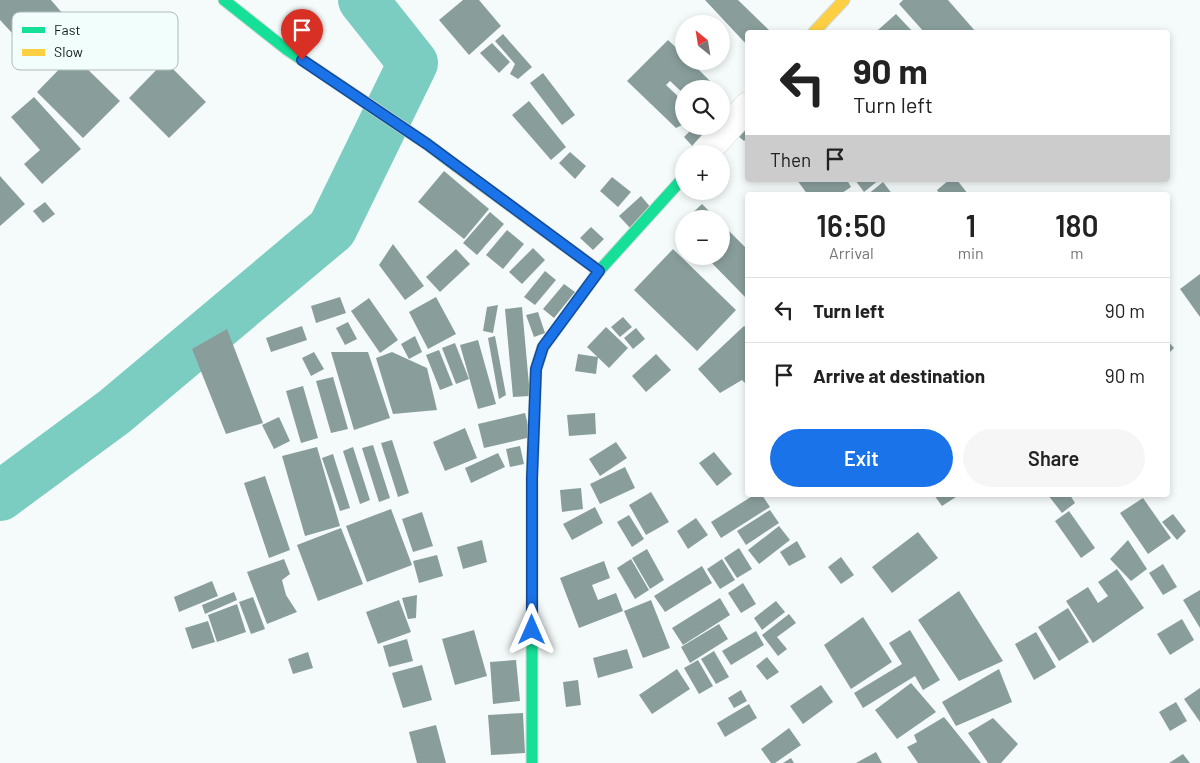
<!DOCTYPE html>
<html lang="en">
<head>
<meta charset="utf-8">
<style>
	:root { --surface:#fff; --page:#f6f6f6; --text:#222; --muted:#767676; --line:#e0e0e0; --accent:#1a73e8 }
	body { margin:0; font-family:Barlow,sans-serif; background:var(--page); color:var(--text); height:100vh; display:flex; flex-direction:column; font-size:19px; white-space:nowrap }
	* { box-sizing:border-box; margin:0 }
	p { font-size:16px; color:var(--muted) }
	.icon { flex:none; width:28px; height:28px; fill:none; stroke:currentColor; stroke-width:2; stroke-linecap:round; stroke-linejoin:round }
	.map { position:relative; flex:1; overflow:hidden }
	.side { position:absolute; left:745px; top:192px; width:425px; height:305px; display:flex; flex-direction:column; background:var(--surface); border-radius:5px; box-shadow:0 2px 8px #0003 }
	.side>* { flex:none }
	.hud { position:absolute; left:745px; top:30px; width:425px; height:152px; border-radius:5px; box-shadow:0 2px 8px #0003; background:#fff; color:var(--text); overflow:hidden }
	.needle { width:32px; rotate:330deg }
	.controls { position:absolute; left:675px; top:15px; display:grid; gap:10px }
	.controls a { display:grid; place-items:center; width:55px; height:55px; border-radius:50%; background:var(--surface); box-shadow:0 2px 8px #0003; font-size:25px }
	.pin { position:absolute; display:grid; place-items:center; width:42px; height:42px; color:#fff; margin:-51px -21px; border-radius:50% 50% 50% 0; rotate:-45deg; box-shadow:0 0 5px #0007 }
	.pin .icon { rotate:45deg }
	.me { position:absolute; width:55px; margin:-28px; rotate:0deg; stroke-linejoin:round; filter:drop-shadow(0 0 4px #0008) }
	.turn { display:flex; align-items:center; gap:18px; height:105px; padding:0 25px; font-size:22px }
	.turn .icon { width:65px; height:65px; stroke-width:2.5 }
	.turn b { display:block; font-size:35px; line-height:42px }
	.then { display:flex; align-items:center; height:48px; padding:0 25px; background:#0003; gap:10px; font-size:19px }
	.eta { display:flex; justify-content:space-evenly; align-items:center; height:85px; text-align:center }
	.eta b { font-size:30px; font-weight:600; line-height:35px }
	.primary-button { display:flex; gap:10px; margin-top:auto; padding:10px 25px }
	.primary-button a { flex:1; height:58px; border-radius:30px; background:var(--accent); color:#fff; font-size:20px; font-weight:600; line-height:58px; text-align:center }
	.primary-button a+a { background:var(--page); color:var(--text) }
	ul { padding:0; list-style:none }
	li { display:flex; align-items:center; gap:15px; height:65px; padding:0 25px; border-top:1px solid var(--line) }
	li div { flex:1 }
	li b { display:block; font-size:19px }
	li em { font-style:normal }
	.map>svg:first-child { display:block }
</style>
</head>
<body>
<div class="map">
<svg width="1200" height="763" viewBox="0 0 1200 763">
	<rect width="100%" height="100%" fill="#f5fbfa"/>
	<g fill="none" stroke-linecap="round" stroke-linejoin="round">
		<polyline stroke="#7bcdc2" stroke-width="50" points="0,496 114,412 332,229 413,63 363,0"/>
	</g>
	<g fill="#899e9b">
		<polygon points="0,0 51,0 63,14 26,48 0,20"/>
		<polygon points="463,0 479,0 501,26 469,55 439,20"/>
		<polygon points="705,0 738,0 771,32 748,32 748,46"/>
		<polygon points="903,0 948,0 976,32 924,32 899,4"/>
		<polygon points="896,14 913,32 881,32 878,30"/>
		<polygon points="503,34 532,67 518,79 510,74 515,64 495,41"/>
		<polygon points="668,40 684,55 684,61 690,61 718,89 684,89 684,94 670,81 666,85 684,102 684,124 676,128 627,81"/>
		<polygon points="492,43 510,62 499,73 480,53"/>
		<polygon points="73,55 120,101 83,138 37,92"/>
		<polygon points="165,61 206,102 169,138 129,98"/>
		<polygon points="543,73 575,115 562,125 530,83"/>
		<polygon points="34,97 81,149 42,184 24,164 40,150 11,117"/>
		<polygon points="529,101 566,147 551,160 512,115"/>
		<polygon points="695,126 702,126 711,135 696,150 684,137"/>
		<polygon points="748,126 748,137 744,141 738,136"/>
		<polygon points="570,152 586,166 575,179 559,163"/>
		<polygon points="444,171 489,209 464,239 418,202"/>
		<polygon points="0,176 25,204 0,226"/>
		<polygon points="612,177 631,192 618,207 600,191"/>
		<polygon points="797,180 847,180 851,187 839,195 808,195"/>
		<polygon points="855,180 879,180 864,192"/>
		<polygon points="949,180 957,180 968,194 940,195 937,190"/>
		<polygon points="883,182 893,195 867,195"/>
		<polygon points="641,196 652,209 631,229 619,216"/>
		<polygon points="45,202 55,214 43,223 33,211"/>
		<polygon points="702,204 717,219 686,219"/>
		<polygon points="490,212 504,224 477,255 463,243"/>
		<polygon points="684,221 684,235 677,228"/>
		<polygon points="721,223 748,250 748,300 705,256 721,256"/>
		<polygon points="591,227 604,239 593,250 580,238"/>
		<polygon points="507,230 524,244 503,269 486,255"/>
		<polygon points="393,244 424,286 405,300 379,265"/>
		<polygon points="533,248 545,260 522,284 509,272"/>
		<polygon points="456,249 470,264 440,292 426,277"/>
		<polygon points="673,249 736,310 697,351 634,290"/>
		<polygon points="545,271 556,280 535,305 524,297"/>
		<polygon points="1200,274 1200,317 1180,289"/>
		<polygon points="564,284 575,292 554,318 543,309"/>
		<polygon points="340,297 346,313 316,323 311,306"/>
		<polygon points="436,297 456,334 428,349 409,312"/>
		<polygon points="369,298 398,340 380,353 351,311"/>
		<polygon points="498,305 493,333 483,331 487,307"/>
		<polygon points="522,307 530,396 513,397 505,309"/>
		<polygon points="538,312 545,333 534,337 526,315"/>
		<polygon points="623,317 632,327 620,337 611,327"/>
		<polygon points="348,322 357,339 345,345 336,328"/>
		<polygon points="302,326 307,340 271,352 266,338"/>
		<polygon points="744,326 748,329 748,386 742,380 720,393 698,369"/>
		<polygon points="606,327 628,348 609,368 587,347"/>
		<polygon points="636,328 645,339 633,349 624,338"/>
		<polygon points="227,329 263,423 226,434 192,349"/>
		<polygon points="415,336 422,352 409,359 401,344"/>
		<polygon points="495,336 506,395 499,399 488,338"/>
		<polygon points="478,340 496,404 478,409 460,345"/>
		<polygon points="1168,341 1174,348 1168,354"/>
		<polygon points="455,343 469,379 456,384 442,348"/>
		<polygon points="439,350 453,385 440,390 426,355"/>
		<polygon points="314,352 324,369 311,376 302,358"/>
		<polygon points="331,352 368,352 390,418 354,430"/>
		<polygon points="392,352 427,368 437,410 393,414 376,358"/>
		<polygon points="578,354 598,357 596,374 575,371"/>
		<polygon points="656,354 671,370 646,392 632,376"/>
		<polygon points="333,377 348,429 331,433 316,381"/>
		<polygon points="303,386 318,438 301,443 286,391"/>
		<polygon points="525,413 531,437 484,448 478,424"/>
		<polygon points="595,413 596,434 569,436 567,415"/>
		<polygon points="279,417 290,441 274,449 262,425"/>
		<polygon points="465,428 477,458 445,471 433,442"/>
		<polygon points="392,440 409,493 398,497 381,443"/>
		<polygon points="616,442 627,458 600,476 589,459"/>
		<polygon points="373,445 390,498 379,502 362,448"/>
		<polygon points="520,446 524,464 510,467 506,449"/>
		<polygon points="317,447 340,526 305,536 282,456"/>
		<polygon points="353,447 370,500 360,504 343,451"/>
		<polygon points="714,452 732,474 717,486 699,463"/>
		<polygon points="498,453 505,467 471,483 465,468"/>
		<polygon points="333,454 350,508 340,511 322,458"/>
		<polygon points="625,467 635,488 600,504 590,484"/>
		<polygon points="265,476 290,550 269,558 244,483"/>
		<polygon points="581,488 583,509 562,512 560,490"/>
		<polygon points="651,492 669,522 646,535 629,505"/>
		<polygon points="754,495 762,495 770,507 721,538 711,522"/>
		<polygon points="934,495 959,495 942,506"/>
		<polygon points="1048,495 1070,495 1075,503 1062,513"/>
		<polygon points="1143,498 1171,538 1148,554 1120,513"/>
		<polygon points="595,507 603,523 572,540 563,524"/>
		<polygon points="391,509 412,565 367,582 346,526"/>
		<polygon points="770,510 779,523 746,545 737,531"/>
		<polygon points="1069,511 1095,548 1081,558 1055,521"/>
		<polygon points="422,512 433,546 413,552 402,519"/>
		<polygon points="1173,514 1186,531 1177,540 1162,522"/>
		<polygon points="629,515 644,539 632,547 617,522"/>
		<polygon points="696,518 708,535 688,549 677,531"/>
		<polygon points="779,526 790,540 759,564 748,550"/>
		<polygon points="341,528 363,584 318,601 297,545"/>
		<polygon points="918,532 938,558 892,593 872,567"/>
		<polygon points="482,540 487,562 463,569 457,547"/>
		<polygon points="1128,540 1147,569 1131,581 1110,559"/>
		<polygon points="797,541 806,557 789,566 780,552"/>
		<polygon points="739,548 752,569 737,578 724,558"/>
		<polygon points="647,549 664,580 650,589 632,558"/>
		<polygon points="437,555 443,576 419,583 413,561"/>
		<polygon points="841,557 854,575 841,584 828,567"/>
		<polygon points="284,559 290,574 282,580 286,595 297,612 267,624 247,572"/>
		<polygon points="631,559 649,590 635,599 617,568"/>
		<polygon points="722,559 735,580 720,589 707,569"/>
		<polygon points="604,561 610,578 592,585 598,600 616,593 623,611 579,628 560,578"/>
		<polygon points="1163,564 1177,587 1163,595 1149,573"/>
		<polygon points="702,566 712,583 665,612 654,596"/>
		<polygon points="1117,569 1144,608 1093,643 1066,601 1088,587 1098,603 1108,596 1098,582"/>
		<polygon points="212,581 218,596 179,612 174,597"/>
		<polygon points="743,583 756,604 741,613 728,593"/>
		<polygon points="1200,590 1200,628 1183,600"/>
		<polygon points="959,591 1003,661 959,681 918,620"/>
		<polygon points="234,592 237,600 205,614 202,605"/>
		<polygon points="417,595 416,618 408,619 402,598"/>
		<polygon points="253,597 265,629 251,634 239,602"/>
		<polygon points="720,598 730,615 683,645 672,628"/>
		<polygon points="399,600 411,632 378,644 366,612"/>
		<polygon points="651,600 670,648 643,658 624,611"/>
		<polygon points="776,601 785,612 762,630 754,618"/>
		<polygon points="237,604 246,632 217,642 208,615"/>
		<polygon points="1068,608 1089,642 1059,661 1038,627"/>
		<polygon points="789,614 796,623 777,637 787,649 778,656 762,635"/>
		<polygon points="863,617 892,662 851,689 824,645"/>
		<polygon points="1182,619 1194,640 1170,655 1157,634"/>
		<polygon points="208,621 215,642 192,649 185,628"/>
		<polygon points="719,624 728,639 690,663 681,647"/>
		<polygon points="474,630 487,676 455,685 442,639"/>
		<polygon points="910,630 940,680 923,690 915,676 863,708 854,693 902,664 889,643"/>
		<polygon points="756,631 764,645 731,665 722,651"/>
		<polygon points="1036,632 1056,667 1034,680 1015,644"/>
		<polygon points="407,639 413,661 389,667 383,646"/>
		<polygon points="627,649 633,668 598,678 593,658"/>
		<polygon points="714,651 729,677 716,684 701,659"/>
		<polygon points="308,652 313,668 293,674 288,659"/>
		<polygon points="767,657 779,672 767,680 756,666"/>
		<polygon points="516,660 520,701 493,704 490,662"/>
		<polygon points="698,660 713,686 699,694 684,668"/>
		<polygon points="422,665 432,700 403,708 392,673"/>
		<polygon points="677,669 690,689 652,714 639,695"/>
		<polygon points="999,669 1012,702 956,726 942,702"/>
		<polygon points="578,680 581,705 566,707 563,682"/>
		<polygon points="911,683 936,712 897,739 875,710"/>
		<polygon points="821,685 833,702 803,724 790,706"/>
		<polygon points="1200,688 1200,722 1184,699"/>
		<polygon points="741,690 747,701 734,708 728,698"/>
		<polygon points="1176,702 1187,721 1170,731 1159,712"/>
		<polygon points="749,704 757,718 725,737 717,723"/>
		<polygon points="523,713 525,753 491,755 488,715"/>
		<polygon points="944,717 981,763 918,763 907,747 917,742 914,735"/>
		<polygon points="993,718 1018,744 1001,763 988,763 968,733"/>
		<polygon points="436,725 446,763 417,763 409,732"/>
		<polygon points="789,728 801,745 775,763 771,763 761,749"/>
		<polygon points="876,752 882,763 856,763"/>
		<polygon points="1183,754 1190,763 1169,763"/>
		<polygon points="791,758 794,763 783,763"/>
	</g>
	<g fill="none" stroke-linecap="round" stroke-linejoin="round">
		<defs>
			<polyline id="street" points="704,154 748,106"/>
			<g id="fast">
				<polyline points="224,0 286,49 427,144 456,166"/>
				<polyline points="552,335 599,271 684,177"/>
				<polyline points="532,575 532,763"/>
			</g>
			<g id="slow">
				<polyline points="814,32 844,0"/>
				<polyline points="456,166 599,271"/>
				<polyline points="532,575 532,478 536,369 543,347 552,335"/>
			</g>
		</defs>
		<use href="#street" stroke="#d0d9d8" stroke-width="29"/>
		<use href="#fast" stroke="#d0d9d8" stroke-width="13"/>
		<use href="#slow" stroke="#d0d9d8" stroke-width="13"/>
		<use href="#street" stroke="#fefefe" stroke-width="28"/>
		<use href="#fast" stroke="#16e098" stroke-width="11"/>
		<use href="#slow" stroke="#ffcf43" stroke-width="11"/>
	</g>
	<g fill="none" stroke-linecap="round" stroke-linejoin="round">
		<defs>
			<polyline id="route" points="302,60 427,144 599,271 543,347 536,369 532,478 532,630"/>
		</defs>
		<use href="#route" stroke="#114b97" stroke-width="12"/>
		<use href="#route" stroke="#1a73e8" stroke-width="9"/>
	</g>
	<rect x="12" y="12" width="166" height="58" rx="8" fill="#f2fefc" stroke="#afbbb9" stroke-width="1"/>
	<rect x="22" y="27" width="23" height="6" fill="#16e098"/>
	<rect x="22" y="49" width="23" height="7" fill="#ffcf43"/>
	<g font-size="14" fill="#131e1c">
		<text x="54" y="35">Fast</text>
		<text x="54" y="57">Slow</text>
	</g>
</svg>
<div class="controls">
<a><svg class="needle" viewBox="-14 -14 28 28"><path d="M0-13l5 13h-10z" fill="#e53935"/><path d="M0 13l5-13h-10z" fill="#767676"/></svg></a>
<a><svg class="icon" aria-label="search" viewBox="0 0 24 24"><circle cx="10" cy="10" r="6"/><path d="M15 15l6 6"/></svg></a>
<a>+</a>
<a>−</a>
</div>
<div class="pin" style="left:302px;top:60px;background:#d93025"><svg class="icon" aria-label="arrive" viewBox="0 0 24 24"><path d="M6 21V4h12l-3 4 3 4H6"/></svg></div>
<svg class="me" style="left:532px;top:630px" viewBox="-20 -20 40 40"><path d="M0-17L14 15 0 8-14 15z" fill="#1a73e8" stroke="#fff" stroke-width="4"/></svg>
<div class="hud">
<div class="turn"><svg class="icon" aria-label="left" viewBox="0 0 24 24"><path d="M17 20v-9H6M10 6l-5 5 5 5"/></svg><div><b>90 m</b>Turn left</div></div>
<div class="then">Then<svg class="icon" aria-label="arrive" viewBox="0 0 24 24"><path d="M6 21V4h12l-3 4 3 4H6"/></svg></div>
</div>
<section class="side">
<div class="eta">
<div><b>16:50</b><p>Arrival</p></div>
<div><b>1</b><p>min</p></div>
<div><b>180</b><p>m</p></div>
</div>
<ul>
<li><svg class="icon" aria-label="left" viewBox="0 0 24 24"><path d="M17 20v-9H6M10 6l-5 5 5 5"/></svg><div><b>Turn left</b></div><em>90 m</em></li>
<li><svg class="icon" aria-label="arrive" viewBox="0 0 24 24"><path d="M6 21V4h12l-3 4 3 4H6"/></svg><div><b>Arrive at destination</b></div><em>90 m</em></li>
</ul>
<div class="primary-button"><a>Exit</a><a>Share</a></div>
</section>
</div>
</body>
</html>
